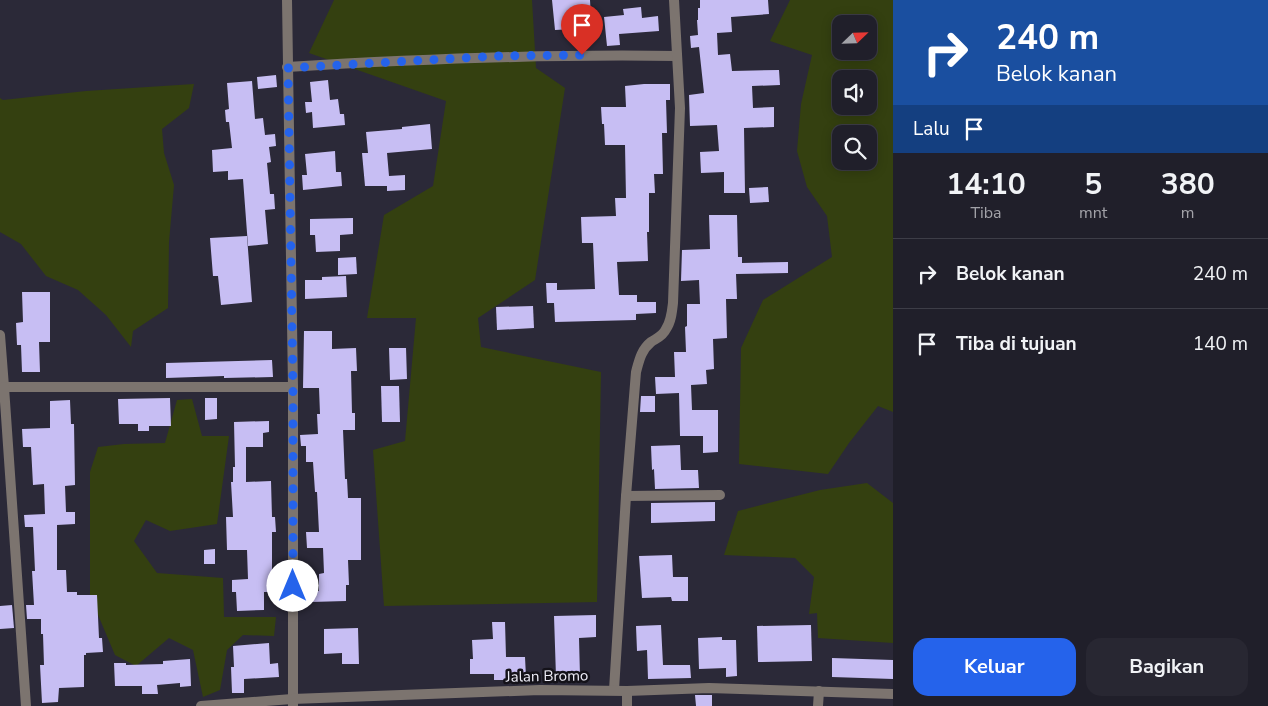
<!DOCTYPE html>
<html lang="id">
<head>
<meta charset="utf-8">
<style>
	:root { --surface:#201f2a; --page:#282732; --text:#f1f3f6; --muted:#a2a2a8; --line:#3d3d47; --accent:#2563eb }
	body { margin:0; font-family:"Nunito Sans",sans-serif; background:var(--page); color:var(--text); height:100vh; display:flex; flex-direction:column; font-size:19px; white-space:nowrap }
	* { box-sizing:border-box; margin:0 }
	p { font-size:16px; color:var(--muted) }
	.icon { flex:none; width:28px; height:28px; fill:none; stroke:currentColor; stroke-width:2; stroke-linecap:round; stroke-linejoin:round }
	.map { position:relative; flex:1; overflow:hidden }
	.sheet { display:flex; flex-direction:column; background:var(--surface); width:375px }
	.sheet>* { flex:none }
	.top-card { background:#1a4fa0; color:#fff; overflow:hidden }
	.needle { width:32px; rotate:67deg }
	.buttons { position:absolute; left:832px; top:15px; display:grid; gap:10px }
	.buttons a { display:grid; place-items:center; width:45px; height:45px; border-radius:10px; background:var(--surface); box-shadow:0 2px 12px #0003,0 0 0 1px var(--line); font-size:25px }
	.pin { position:absolute; display:grid; place-items:center; width:42px; height:42px; color:#fff; margin:-51px -21px; border-radius:50% 50% 50% 0; rotate:-45deg; box-shadow:0 0 5px #0007 }
	.pin .icon { rotate:45deg }
	.me { position:absolute; width:55px; margin:-28px; rotate:0deg; stroke-linejoin:round; filter:drop-shadow(0 0 4px #0008) }
	.turn { display:flex; align-items:center; gap:18px; height:105px; padding:0 20px; font-size:22px }
	.turn .icon { width:65px; height:65px; stroke-width:2.5 }
	.turn b { display:block; font-size:35px; line-height:42px }
	.then { display:flex; align-items:center; height:48px; padding:0 20px; background:#0003; gap:10px; font-size:19px }
	.eta { display:flex; justify-content:space-evenly; align-items:center; height:85px; text-align:center }
	.eta b { font-size:30px; font-weight:700; line-height:35px }
	.button { display:flex; gap:10px; margin-top:auto; padding:10px 20px }
	.button a { flex:1; height:58px; border-radius:15px; background:var(--accent); color:#fff; font-size:20px; font-weight:700; line-height:58px; text-align:center }
	.button a+a { background:var(--page); color:var(--text) }
	ul { padding:0; list-style:none }
	li { display:flex; align-items:center; gap:15px; height:70px; padding:0 20px; border-top:1px solid var(--line) }
	li div { flex:1 }
	li b { display:block; font-size:19px }
	li em { font-style:normal }
	main { display:flex; flex:1; min-height:0 }
	.map>svg:first-child { display:block }
</style>
</head>
<body>
<main>
<div class="map">
<svg width="893" height="706" viewBox="0 0 893 706">
	<rect width="100%" height="100%" fill="#2b2938"/>
	<g fill="#344010" fill-rule="evenodd">
		<polygon points="334,0 532,0 536,68 565,88 535,280 478,318 481,347 601,372 597,602 384,606 373,450 405,441 416,318 367,318 384,215 433,186 446,101 309,53"/>
		<path d="M 790,0 L 893,0 L 893,412 L 878,406 L 849,443 L 828,474 L 739,464 L 741,348 L 763,300 L 832,257 L 827,216 L 807,187 L 797,151 L 801,104 L 812,55 L 770,41 ZM 841,24 L 869,24 L 869,51 L 841,51 ZM 841,79 L 869,79 L 869,106 L 841,106 ZM 841,134 L 869,134 L 869,161 L 841,161 Z"/>
		<polygon points="194,84 189,108 162,129 164,153 174,185 169,242 168,308 133,331 131,347 106,315 78,290 46,276 21,244 0,232 0,98 3,100 86,91"/>
		<polygon points="192,399 202,436 229,436 217,524 170,531 146,520 134,541 157,573 223,578 224,617 276,617 274,636 243,635 227,650 220,690 203,697 193,650 169,638 136,666 115,655 90,596 90,472 98,447 124,444 165,443 177,400"/>
		<polygon points="867,483 893,503 893,643 818,638 817,613 809,614 814,577 795,558 724,555 738,511 820,490"/>
	</g>
	<g fill="#c7bef3">
		<polygon points="552,0 590,0 591,17 572,19 573,29 555,30"/>
		<polygon points="700,0 768,0 769,14 731,17 732,32 717,33 718,55 730,54 732,71 779,70 780,85 752,86 753,108 774,107 774,127 744,128 745,193 724,193 724,172 701,173 700,152 719,151 717,125 690,126 689,95 704,93 699,47 691,48 690,36 698,35 697,20 698,20 698,8 700,8"/>
		<polygon points="641,7 642,18 658,16 659,31 619,34 620,45 607,46 604,17 624,15 623,9"/>
		<polygon points="276,75 277,87 258,89 257,77"/>
		<polygon points="328,80 330,100 338,99 340,114 344,114 345,125 313,128 312,112 306,113 305,102 312,102 310,82"/>
		<polygon points="252,81 255,119 263,118 265,135 275,134 276,146 269,147 271,162 267,163 270,194 274,194 275,209 265,210 268,244 248,246 243,179 228,180 228,171 213,172 212,150 232,148 229,122 226,122 225,110 229,109 227,83"/>
		<polygon points="644,84 670,84 670,100 666,100 667,133 662,133 663,174 654,174 655,193 649,193 649,232 647,232 648,261 617,262 619,295 637,295 637,302 656,302 656,313 636,314 636,320 555,322 554,303 547,303 546,283 557,283 557,290 595,289 593,243 582,243 581,217 616,216 615,198 626,198 625,145 605,145 604,124 602,124 601,107 626,107 625,86"/>
		<polygon points="430,124 432,149 387,153 389,176 405,175 405,190 387,191 387,186 365,186 362,153 368,153 366,132 402,129 402,127"/>
		<polygon points="335,151 336,172 341,172 342,186 303,190 302,175 307,175 305,154"/>
		<polygon points="768,187 769,202 750,203 749,188"/>
		<polygon points="709,215 737,215 738,257 742,257 742,263 788,262 788,273 736,274 737,299 726,299 727,338 713,339 714,369 706,370 707,384 691,385 692,410 718,410 718,452 703,453 703,436 680,436 679,393 656,394 655,377 675,377 674,352 686,352 685,327 687,326 687,304 700,304 699,280 681,281 682,250 710,249"/>
		<polygon points="353,218 353,234 340,235 340,251 316,252 315,235 310,235 310,219"/>
		<polygon points="247,236 252,302 221,305 218,276 213,276 210,238"/>
		<polygon points="356,257 357,274 338,275 338,258"/>
		<polygon points="346,276 347,297 305,299 305,280 322,280 322,277"/>
		<polygon points="22,292 50,292 50,342 39,342 40,372 22,372 21,345 17,345 16,323 23,322"/>
		<polygon points="533,306 534,328 497,330 496,307"/>
		<polygon points="304,331 332,331 332,349 356,348 357,371 351,371 352,413 355,413 355,430 343,430 345,479 347,479 348,498 361,498 361,560 348,560 349,585 346,585 346,601 311,602 311,591 319,591 319,574 324,573 323,548 307,548 306,532 319,532 317,492 315,492 313,462 306,462 306,446 301,446 300,435 318,434 317,414 320,414 319,388 303,388"/>
		<polygon points="389,348 406,348 407,379 390,380"/>
		<polygon points="272,360 273,377 224,378 224,376 166,378 166,363"/>
		<polygon points="381,386 399,386 400,422 382,422"/>
		<polygon points="641,396 655,396 655,412 640,412"/>
		<polygon points="170,398 171,426 149,426 149,431 138,431 138,424 119,424 118,399"/>
		<polygon points="205,398 217,398 217,419 205,420"/>
		<polygon points="70,400 71,424 74,424 75,485 65,486 66,512 75,512 75,524 57,525 57,570 66,570 67,592 77,592 77,595 97,595 99,638 102,638 103,652 86,653 86,655 84,655 84,687 59,688 58,702 42,703 40,665 44,665 43,634 41,634 41,619 27,619 26,605 34,605 32,571 35,571 33,527 25,527 24,515 45,514 44,484 33,485 31,447 23,447 22,429 50,428 50,401"/>
		<polygon points="269,421 269,432 263,433 263,447 246,447 246,482 271,481 272,517 275,517 276,532 272,532 272,575 270,575 270,592 264,592 264,610 237,611 236,592 232,592 232,580 248,579 247,550 227,550 226,517 233,517 231,482 233,482 233,467 235,467 234,422"/>
		<polygon points="680,445 681,470 698,470 699,488 655,489 654,469 652,470 651,446"/>
		<polygon points="715,502 715,521 651,523 651,503"/>
		<polygon points="215,549 215,564 204,564 204,550"/>
		<polygon points="672,555 673,577 688,577 688,601 672,601 671,597 642,598 639,556"/>
		<polygon points="12,605 14,628 0,629 0,606"/>
		<polygon points="596,615 596,637 579,638 580,676 556,677 554,616"/>
		<polygon points="492,622 505,622 506,657 525,657 526,677 507,677 507,680 494,680 494,674 470,674 470,659 473,659 472,640 493,639"/>
		<polygon points="661,625 663,665 690,665 691,678 648,679 647,650 637,651 636,626"/>
		<polygon points="811,625 812,661 758,662 757,626"/>
		<polygon points="358,628 359,664 342,664 342,653 324,654 324,629"/>
		<polygon points="722,637 722,640 736,640 737,676 726,677 726,668 699,669 698,638"/>
		<polygon points="269,643 270,664 278,663 279,677 244,679 244,693 232,693 231,667 234,667 233,646"/>
		<polygon points="832,658 893,660 893,679 832,677"/>
		<polygon points="190,659 191,686 180,687 180,683 157,685 158,694 142,694 142,686 115,686 114,663 126,663 126,665 163,664 163,661"/>
		<polygon points="695,695 712,695 712,706 696,706"/>
	</g>
	<g fill="none" stroke-linecap="round" stroke-linejoin="round">
		<g stroke="#7c746f" stroke-width="10">
			<polyline points="287,0 293,387 293,706"/>
			<path d="M 287,67 C 418,59 547,54 677,56"/>
			<polyline points="0,335 4,387 293,387"/>
			<polyline points="4,387 26,706"/>
			<polyline points="626,496 720,495"/>
			<path d="M 614,690 L 626,496 L 636,372 C 639,361 641,350 651,342 C 657,338 663,336 666,329 C 671,322 672,312 673,303 L 680,108 L 674,0"/>
			<polyline points="627,691 627,706"/>
			<polyline points="201,706 292,699 540,690 627,691 709,688 893,694"/>
			<polyline points="818,706 819,691"/>
		</g>
	</g>
	<g fill="none" stroke-linecap="round" stroke-linejoin="round">
		<polyline stroke="#2563eb" stroke-width="9" stroke-dasharray="0 16.2" points="293,586 293,387 288,68 498,56 582,55"/>
	</g>
	<g text-anchor="middle" dominant-baseline="central" stroke-width="5" stroke-linejoin="round" paint-order="stroke">
		<g font-size="15" fill="#eeedf7" stroke="#141219">
			<text transform="translate(547 676) rotate(-1)">Jalan Bromo</text>
		</g>
	</g>
</svg>
<div class="buttons">
<a><svg class="needle" viewBox="-14 -14 28 28"><path d="M0-13l5 13h-10z" fill="#e53935"/><path d="M0 13l5-13h-10z" fill="#a2a2a8"/></svg></a>
<a><svg class="icon" aria-label="sound" viewBox="0 0 24 24"><path d="M4 9h4l5-4v14l-5-4H4zM17 9q2 3 0 6"/></svg></a>
<a><svg class="icon" aria-label="search" viewBox="0 0 24 24"><circle cx="10" cy="10" r="6"/><path d="M15 15l6 6"/></svg></a>
</div>
<div class="pin" style="left:582px;top:55px;background:#d93025"><svg class="icon" aria-label="arrive" viewBox="0 0 24 24"><path d="M6 21V4h12l-3 4 3 4H6"/></svg></div>
<svg class="me" style="left:293px;top:586px" viewBox="-20 -20 40 40"><circle r="19" fill="#fff"/><path d="M0-13L10 11 0 6-10 11z" fill="#2563eb"/></svg>
</div>
<section class="sheet">
<div class="top-card">
<div class="turn"><svg class="icon" aria-label="right" viewBox="0 0 24 24"><path d="M7 20v-9h11M14 6l5 5-5 5"/></svg><div><b>240 m</b>Belok kanan</div></div>
<div class="then">Lalu<svg class="icon" aria-label="arrive" viewBox="0 0 24 24"><path d="M6 21V4h12l-3 4 3 4H6"/></svg></div>
</div>
<div class="eta">
<div><b>14:10</b><p>Tiba</p></div>
<div><b>5</b><p>mnt</p></div>
<div><b>380</b><p>m</p></div>
</div>
<ul>
<li><svg class="icon" aria-label="right" viewBox="0 0 24 24"><path d="M7 20v-9h11M14 6l5 5-5 5"/></svg><div><b>Belok kanan</b></div><em>240 m</em></li>
<li><svg class="icon" aria-label="arrive" viewBox="0 0 24 24"><path d="M6 21V4h12l-3 4 3 4H6"/></svg><div><b>Tiba di tujuan</b></div><em>140 m</em></li>
</ul>
<div class="button"><a>Keluar</a><a>Bagikan</a></div>
</section>
</main>
</body>
</html>
